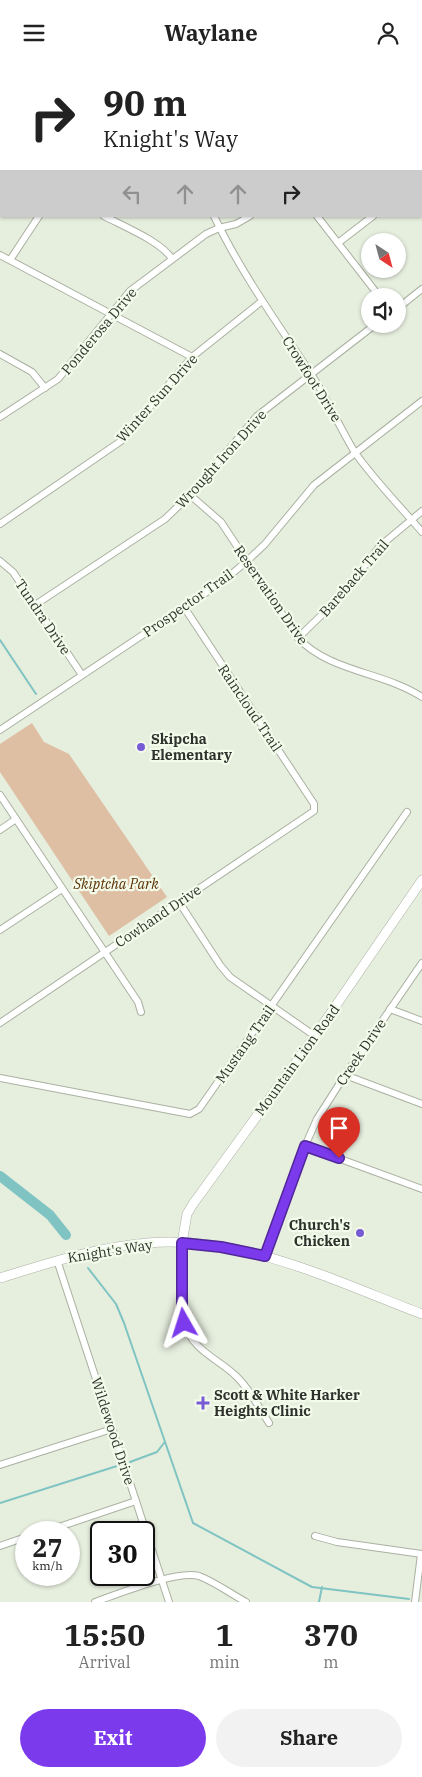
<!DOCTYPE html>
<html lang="en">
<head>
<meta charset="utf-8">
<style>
	:root { --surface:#fff; --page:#f2f2f2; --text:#222; --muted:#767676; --accent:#7c3aed }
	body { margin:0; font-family:"IBM Plex Serif",serif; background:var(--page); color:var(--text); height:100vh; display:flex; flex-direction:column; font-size:19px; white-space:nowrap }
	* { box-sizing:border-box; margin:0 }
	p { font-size:16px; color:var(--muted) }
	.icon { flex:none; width:28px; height:28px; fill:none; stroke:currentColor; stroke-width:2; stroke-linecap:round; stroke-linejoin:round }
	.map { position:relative; height:1537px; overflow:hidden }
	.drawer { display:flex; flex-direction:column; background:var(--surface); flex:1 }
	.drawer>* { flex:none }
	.banner { position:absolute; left:0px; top:0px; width:422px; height:152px; box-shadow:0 1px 4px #0004; background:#fff; color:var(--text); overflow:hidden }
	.needle { width:32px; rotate:144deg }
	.fabs { position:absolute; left:361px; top:168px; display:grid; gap:10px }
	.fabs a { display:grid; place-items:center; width:45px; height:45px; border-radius:50%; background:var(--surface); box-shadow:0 1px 4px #0004; font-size:25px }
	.speed { position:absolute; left:15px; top:1456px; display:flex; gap:10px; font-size:25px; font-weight:700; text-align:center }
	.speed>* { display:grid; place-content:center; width:65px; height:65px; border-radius:50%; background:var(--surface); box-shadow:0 1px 4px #0004; line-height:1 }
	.speed small { font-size:12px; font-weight:400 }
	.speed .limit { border:2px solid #111; border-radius:8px; background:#fff; color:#111 }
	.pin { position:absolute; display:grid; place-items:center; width:42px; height:42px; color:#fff; margin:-51px -21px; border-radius:50% 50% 50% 0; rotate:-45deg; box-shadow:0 0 5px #0007 }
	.pin .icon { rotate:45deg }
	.me { position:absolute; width:55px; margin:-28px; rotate:354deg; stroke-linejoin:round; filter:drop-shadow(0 0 4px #0008) }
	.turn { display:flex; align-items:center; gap:18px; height:105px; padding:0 20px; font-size:22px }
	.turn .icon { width:65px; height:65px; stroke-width:2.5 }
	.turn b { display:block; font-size:35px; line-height:42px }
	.lanes { display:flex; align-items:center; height:48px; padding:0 20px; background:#0003; justify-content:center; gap:25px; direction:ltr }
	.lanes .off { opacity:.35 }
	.eta { display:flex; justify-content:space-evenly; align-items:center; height:85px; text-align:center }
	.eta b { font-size:30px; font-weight:700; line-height:35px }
	.cta { display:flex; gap:10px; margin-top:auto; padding:10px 20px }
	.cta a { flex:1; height:58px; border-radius:30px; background:var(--accent); color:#fff; font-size:20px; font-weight:700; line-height:58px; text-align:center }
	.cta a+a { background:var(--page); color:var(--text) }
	header { display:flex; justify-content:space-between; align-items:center; height:65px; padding:0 20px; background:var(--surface); font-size:22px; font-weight:700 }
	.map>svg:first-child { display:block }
</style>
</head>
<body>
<header><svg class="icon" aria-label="menu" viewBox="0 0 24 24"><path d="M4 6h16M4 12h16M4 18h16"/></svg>Waylane<svg class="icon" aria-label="person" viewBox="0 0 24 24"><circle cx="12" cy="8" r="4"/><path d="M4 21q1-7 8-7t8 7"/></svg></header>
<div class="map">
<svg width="422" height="1537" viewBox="0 0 422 1537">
	<rect width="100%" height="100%" fill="#e6eede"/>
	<polygon fill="#dfbfa3" points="32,658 44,677 69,689 167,832 109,871 0,707 0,679"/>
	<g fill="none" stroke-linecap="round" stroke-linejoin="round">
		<g stroke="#7fc4c2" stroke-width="2">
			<polyline points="0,575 36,629"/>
			<polyline points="88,1203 116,1239 124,1258 193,1458 312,1522 409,1534"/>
			<polyline points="130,1397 157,1387 164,1378"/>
			<polyline points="0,1438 117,1401"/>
			<polyline points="319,1537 322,1522"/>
		</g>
		<polyline stroke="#7fc4c2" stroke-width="10" points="0,1111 50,1150 66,1170"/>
		<defs>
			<g id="minor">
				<polyline points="358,0 359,1"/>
				<polyline points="141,1 142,0"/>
				<polyline points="262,1 263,0"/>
				<polyline points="364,1 365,0"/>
				<polyline points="421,63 422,62"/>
				<polyline points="421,77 422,78"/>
				<polyline points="421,117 422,117"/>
				<path d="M 104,151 C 123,161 162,177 172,194"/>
				<path d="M 214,151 C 240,206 276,256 309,306 C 327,332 339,362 356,389 C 376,417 400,441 422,467"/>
				<polyline points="317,151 379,231"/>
				<polyline points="338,178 373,151"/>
				<polyline points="0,190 192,292"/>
				<polyline points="10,195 39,151"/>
				<polyline points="398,243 422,224"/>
				<polyline points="0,289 32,307 45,323"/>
				<polyline points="0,352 58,314 130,226 206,169 219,163 236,159 250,151"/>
				<path d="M 190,430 L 221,457 L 298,573 C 330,607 384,607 422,632"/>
				<polyline points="0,459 121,376 192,292 262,236"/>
				<polyline points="0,496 13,507 82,610"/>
				<polyline points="35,540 165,454 190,430 257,351 376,259"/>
				<polyline points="298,573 342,530 380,481 422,446"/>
				<polyline points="0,665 222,517 247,496 265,479 314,420 422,336"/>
				<polyline points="0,730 138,937 141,947"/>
				<polyline points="0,765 16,754"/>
				<polyline points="179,837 220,900 230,912 315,971"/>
				<polyline points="0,865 62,824"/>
				<polyline points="390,944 422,956"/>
				<polyline points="0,958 314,746 314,739 184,542"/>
				<polyline points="345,1010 422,1039"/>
				<polyline points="0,1013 190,1049 199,1044 407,747"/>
				<polyline points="305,1081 422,1124"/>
				<path d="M 182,1178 C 182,1199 178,1239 184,1258 C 194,1287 216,1292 236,1311 C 250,1324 259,1343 269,1358"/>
				<polyline points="265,1191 305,1081 317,1054 345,1010 422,898"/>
				<polyline points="57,1195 169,1537"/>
				<polyline points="0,1400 112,1364"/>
				<polyline points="41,1468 136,1436"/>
				<polyline points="315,1471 337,1477 422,1489"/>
				<polyline points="0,1481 26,1472"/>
				<path d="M 95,1537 C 118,1529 177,1505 199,1511 C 215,1517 231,1529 246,1537"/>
				<polyline points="415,1537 421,1489"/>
			</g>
			<polyline id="tertiary" points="182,1178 187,1149 193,1139 315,971 422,815"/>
			<path id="secondary" d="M 0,1213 C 49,1198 97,1182 148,1178 C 243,1170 335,1216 422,1249"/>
		</defs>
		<use href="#minor" stroke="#aab1a2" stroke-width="8"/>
		<use href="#tertiary" stroke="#aab1a2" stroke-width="10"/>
		<use href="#secondary" stroke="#aab1a2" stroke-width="10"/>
		<use href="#minor" stroke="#fff" stroke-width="6"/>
		<use href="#tertiary" stroke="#fff" stroke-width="9"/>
		<use href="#secondary" stroke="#fff" stroke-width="9"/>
	</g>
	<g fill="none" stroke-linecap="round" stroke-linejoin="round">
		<defs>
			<polyline id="route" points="184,1258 182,1246 182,1178 221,1182 265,1191 305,1081 339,1093"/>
		</defs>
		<use href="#route" stroke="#51269a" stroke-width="12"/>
		<use href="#route" stroke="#7c3aed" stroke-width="9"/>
	</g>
	<g fill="#775bd5" stroke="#f3fbeb" stroke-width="2">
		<circle cx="141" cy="682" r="5"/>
		<circle cx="360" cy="1168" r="5"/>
		<path d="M200.5 1330.5h5v5h5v5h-5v5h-5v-5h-5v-5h5z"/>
	</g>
	<g text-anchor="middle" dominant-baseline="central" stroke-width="4.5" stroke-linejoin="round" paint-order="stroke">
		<g font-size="14" fill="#2f322c" stroke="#f3fbeb">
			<text transform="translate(99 266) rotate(-50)">Ponderosa Drive</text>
			<text transform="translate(312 314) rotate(58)">Crowfoot Drive</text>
			<text transform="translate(157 333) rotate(-48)">Winter Sun Drive</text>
			<text transform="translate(221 394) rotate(-48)">Wrought Iron Drive</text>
			<text transform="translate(354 513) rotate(-49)">Bareback Trail</text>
			<text transform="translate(271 530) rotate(55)">Reservation Drive</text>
			<text transform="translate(188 538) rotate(-35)">Prospector Trail</text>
			<text transform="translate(43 552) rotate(56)">Tundra Drive</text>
			<text transform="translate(250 643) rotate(56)">Raincloud Trail</text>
			<text transform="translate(158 851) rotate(-34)">Cowhand Drive</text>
			<text transform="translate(245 979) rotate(-55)">Mustang Trail</text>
			<text transform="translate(361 987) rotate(-56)">Creek Drive</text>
			<text transform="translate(297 995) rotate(-54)">Mountain Lion Road</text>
			<text transform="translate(110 1186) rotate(-9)">Knight's Way</text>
			<text transform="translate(113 1366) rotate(72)">Wildewood Drive</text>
		</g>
		<g font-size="14" font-weight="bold" fill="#2f322c" stroke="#f3fbeb" text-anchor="start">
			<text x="151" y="674">Skipcha<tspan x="151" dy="16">Elementary</tspan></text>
			<text x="350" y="1160" text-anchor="end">Church's<tspan x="350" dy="16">Chicken</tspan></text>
			<text x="214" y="1330">Scott &amp; White Harker<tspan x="214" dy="16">Heights Clinic</tspan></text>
		</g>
		<g font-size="14" font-style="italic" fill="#593102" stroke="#f3fbeb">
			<text x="116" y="819">Skiptcha Park</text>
		</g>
	</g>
</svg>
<div class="fabs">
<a><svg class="needle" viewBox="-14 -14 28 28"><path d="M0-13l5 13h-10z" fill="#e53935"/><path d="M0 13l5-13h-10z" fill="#767676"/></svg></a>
<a><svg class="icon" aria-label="sound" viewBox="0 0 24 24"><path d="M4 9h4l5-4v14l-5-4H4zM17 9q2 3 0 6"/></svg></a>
</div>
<div class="speed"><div>27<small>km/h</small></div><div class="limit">30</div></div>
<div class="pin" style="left:339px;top:1093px;background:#d93025"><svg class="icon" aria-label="arrive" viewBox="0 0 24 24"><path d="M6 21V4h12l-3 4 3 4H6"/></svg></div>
<svg class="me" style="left:184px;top:1258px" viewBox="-20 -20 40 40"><path d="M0-17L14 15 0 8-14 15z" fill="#7c3aed" stroke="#fff" stroke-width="4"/></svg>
<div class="banner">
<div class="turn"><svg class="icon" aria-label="right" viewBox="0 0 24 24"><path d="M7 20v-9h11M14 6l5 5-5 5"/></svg><div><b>90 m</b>Knight's Way</div></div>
<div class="lanes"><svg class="icon off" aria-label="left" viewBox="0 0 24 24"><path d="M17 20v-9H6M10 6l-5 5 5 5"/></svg><svg class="icon off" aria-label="ahead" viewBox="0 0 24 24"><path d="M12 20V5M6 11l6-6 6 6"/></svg><svg class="icon off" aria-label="ahead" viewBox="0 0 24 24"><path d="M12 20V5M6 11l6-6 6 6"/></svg><svg class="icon" aria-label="right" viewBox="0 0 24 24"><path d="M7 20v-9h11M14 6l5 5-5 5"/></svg></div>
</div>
</div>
<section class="drawer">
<div class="eta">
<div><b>15:50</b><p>Arrival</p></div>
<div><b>1</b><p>min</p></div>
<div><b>370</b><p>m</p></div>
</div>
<div class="cta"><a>Exit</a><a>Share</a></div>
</section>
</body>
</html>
